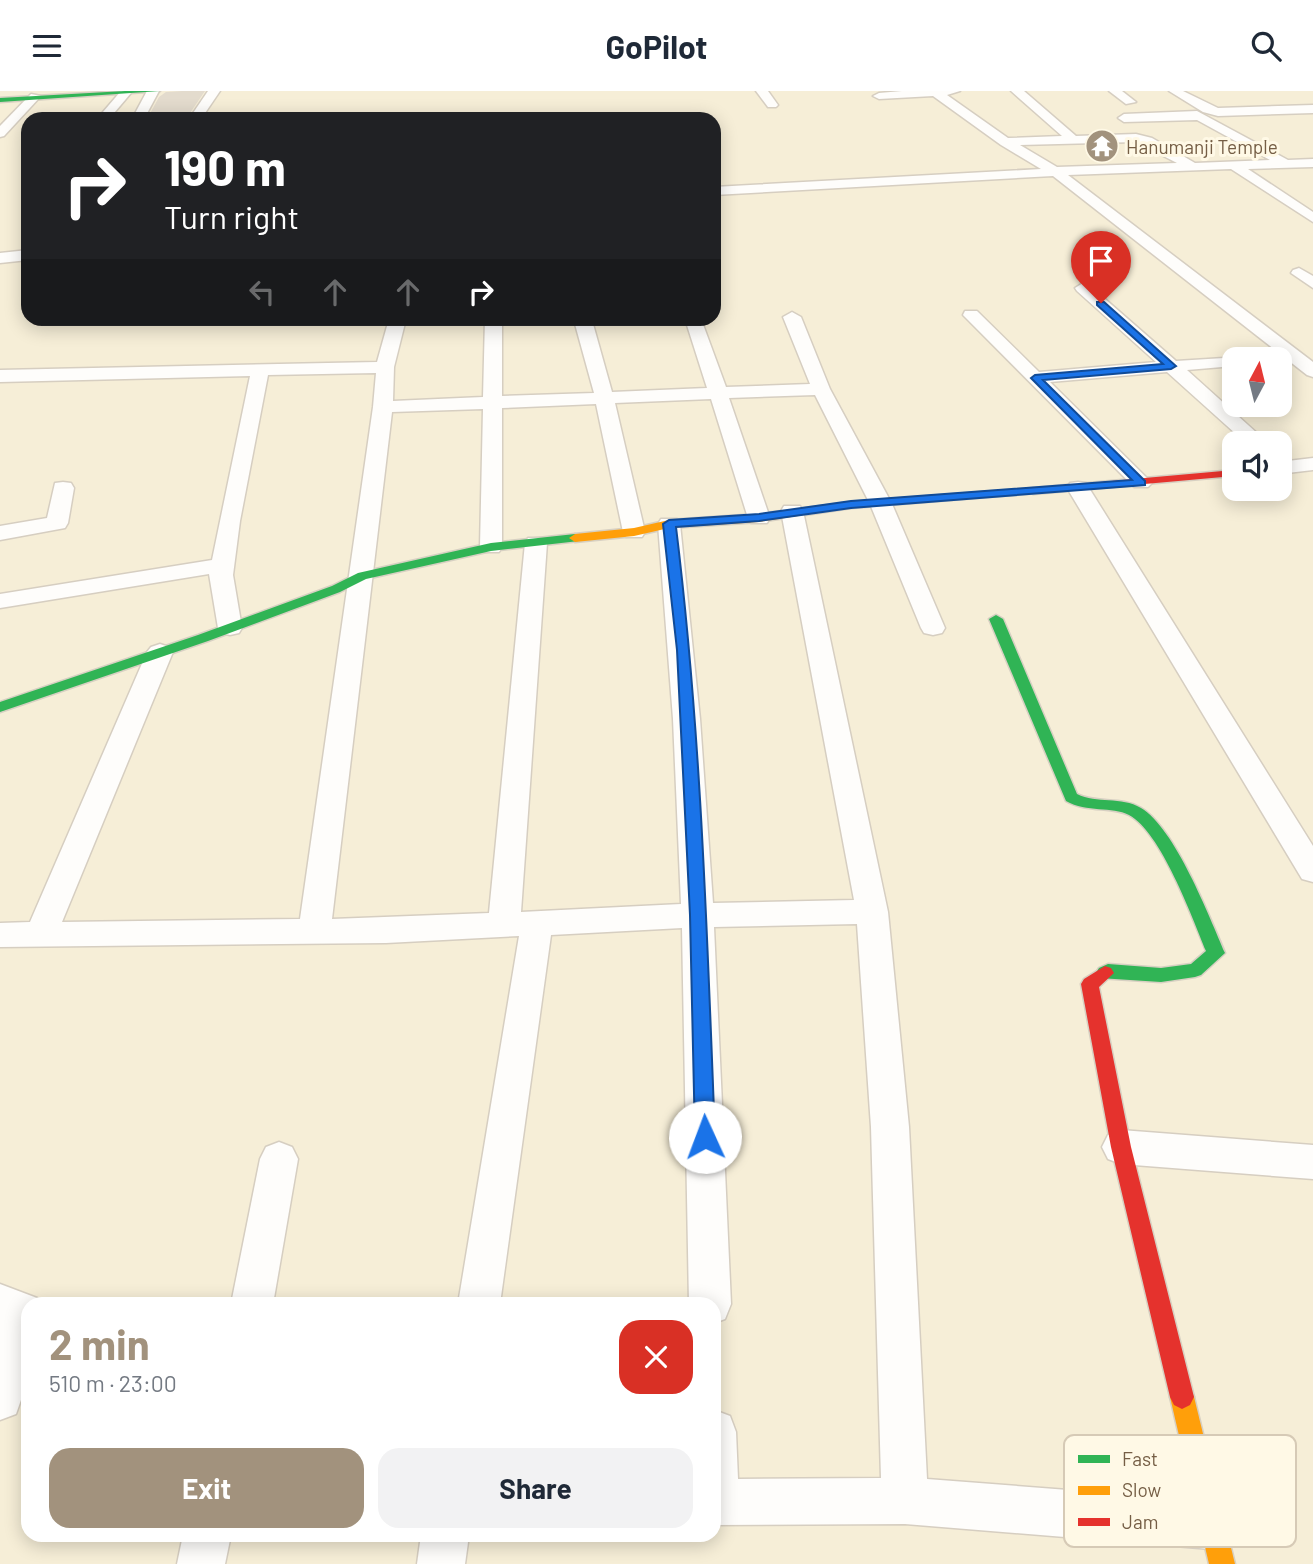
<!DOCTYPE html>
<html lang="en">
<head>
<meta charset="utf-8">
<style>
	:root { --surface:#fff; --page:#f2f2f3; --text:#1f2937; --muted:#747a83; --accent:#a2927d }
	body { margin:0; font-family:Barlow,sans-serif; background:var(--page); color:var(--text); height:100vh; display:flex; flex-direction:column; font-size:26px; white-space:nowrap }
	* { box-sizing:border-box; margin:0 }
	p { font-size:23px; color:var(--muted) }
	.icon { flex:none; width:38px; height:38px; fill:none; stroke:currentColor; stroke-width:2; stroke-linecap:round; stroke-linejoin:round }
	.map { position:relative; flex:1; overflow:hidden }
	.side { position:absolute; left:21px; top:1206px; width:700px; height:245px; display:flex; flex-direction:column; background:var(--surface); border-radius:21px; box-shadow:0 4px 18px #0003 }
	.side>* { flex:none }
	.banner { position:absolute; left:21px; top:21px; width:700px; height:214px; border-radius:21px; box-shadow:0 4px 18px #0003; background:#202124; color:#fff; overflow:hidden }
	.needle { width:46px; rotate:7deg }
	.fabs { position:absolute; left:1222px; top:256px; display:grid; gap:14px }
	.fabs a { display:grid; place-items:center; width:70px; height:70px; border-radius:14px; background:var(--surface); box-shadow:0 4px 18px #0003; font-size:35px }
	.pin { position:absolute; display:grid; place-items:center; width:60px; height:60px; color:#fff; margin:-72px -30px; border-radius:50% 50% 50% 0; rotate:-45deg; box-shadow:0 0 7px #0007 }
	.pin .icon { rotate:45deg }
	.me { position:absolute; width:77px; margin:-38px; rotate:358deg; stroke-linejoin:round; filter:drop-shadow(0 0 5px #0008) }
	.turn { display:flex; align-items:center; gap:24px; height:147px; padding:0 28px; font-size:32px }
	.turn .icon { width:91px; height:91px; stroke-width:2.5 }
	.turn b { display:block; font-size:49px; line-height:60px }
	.lanes { display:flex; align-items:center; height:66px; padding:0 28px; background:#0003; justify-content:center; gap:35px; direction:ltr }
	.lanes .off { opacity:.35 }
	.round { display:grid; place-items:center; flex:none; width:74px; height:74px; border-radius:21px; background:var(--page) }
	.headline { display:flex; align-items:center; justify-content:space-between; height:119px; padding:0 28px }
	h1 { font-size:42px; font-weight:700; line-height:52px; color:var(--accent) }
	.button { display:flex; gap:14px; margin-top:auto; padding:14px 28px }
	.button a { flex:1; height:80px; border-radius:21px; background:var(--accent); color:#fff; font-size:28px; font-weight:700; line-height:80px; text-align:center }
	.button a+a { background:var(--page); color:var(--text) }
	header { display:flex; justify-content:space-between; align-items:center; height:91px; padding:0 28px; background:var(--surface); font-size:32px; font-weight:700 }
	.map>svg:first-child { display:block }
</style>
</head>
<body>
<header><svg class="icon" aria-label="menu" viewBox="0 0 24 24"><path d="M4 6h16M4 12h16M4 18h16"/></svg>GoPilot<svg class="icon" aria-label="search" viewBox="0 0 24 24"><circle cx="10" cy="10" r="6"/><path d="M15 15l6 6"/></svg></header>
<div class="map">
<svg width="1313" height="1473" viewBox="0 0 1313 1473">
	<rect width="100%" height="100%" fill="#f7f3e5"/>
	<path fill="#f6eed7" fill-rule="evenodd" d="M 0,0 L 1313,0 L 1313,1473 L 0,1473 ZM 28,28 L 714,28 L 714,228 L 28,228 ZM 1234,268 L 1279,268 L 1279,313 L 1234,313 ZM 1234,352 L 1279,352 L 1279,397 L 1234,397 ZM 28,1213 L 714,1213 L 714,1444 L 28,1444 Z"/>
	<polygon fill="#e3dbcd" points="182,0 205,0 186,28 147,28 159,6 166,1"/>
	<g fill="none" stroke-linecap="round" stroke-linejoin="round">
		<defs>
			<g id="street">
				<polygon points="121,0 131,2 109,28 97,28"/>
				<polygon points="147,0 159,0 144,28 132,28"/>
				<polygon points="208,0 220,0 201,28 189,28"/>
				<polygon points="756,0 768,0 778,14 776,16 768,16"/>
				<path d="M 902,0 L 960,0 L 947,4 L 1008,47 L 1062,45 L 1011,0 L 1024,0 L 1076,45 L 1136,43 L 1152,47 L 1195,72 L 1270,69 L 1197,29 L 1124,31 L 1118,27 L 1124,23 L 1197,20 L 1288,69 L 1313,68 L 1313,76 L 1248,78 L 1313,121 L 1313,131 L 1231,78 L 1068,84 L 1313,271 L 1313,286 L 1307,284 L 1053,85 L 714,104 L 714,96 L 1041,78 L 1001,54 L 933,5 L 879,8 L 873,5 L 879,2 ZM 1136,51 L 1177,72 L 1057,76 L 1020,54 Z"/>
				<polygon points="1109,0 1122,0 1136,11 1126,13"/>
				<polygon points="1169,0 1183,0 1218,17 1313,14 1313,22 1218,25 1203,21"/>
				<polygon points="31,3 41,5 4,45 0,46 0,35"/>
				<polygon points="28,159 28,169 0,172 0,162"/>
				<polygon points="1299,177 1313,185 1313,197 1291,182 1293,179"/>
				<polygon points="1083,192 1089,194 1176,270 1240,266 1234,268 1234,275 1187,279 1268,352 1246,352 1167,281 1050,291 1152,392 1148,396 1134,396 963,224 965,220 977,220 1039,281 1156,271 1077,200 1075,197"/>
				<polygon points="792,221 801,226 830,298 892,413 945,537 942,542 933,544 924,542 921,537 870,413 815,304 729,307 770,427 767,432 751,432 748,427 711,308 615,312 645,441 642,446 626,446 623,441 596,313 502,317 502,456 499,461 483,461 480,456 483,318 392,321 332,828 489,822 525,452 528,447 544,447 547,452 521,821 681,813 673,628 658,433 661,428 677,428 680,433 700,628 713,812 854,809 781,420 784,415 800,415 803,420 888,821 909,1036 927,1388 1211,1410 1228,1417 1235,1434 1228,1451 1211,1458 905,1433 714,1434 714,1319 730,1325 736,1341 738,1388 881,1387 871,1036 857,833 714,836 731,1213 725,1228 714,1232 714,1213 689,1213 682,837 551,844 500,1213 458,1213 519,845 386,852 0,856 0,832 30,831 147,561 151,556 160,553 169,556 173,561 62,831 300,828 373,316 376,282 268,284 240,430 233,484 242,537 239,542 230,544 221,542 218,537 209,483 0,517 0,503 212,469 250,285 0,291 0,279 377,271 389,228 406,228 394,276 393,310 483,306 485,228 502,228 502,305 594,302 575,233 584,228 593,233 612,301 707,297 686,231 689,228 701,228 726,296 810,293 783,226"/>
				<polygon points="1313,367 1313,379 1279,383 1279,371"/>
				<polygon points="63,391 71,392 74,397 68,432 65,437 0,449 0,435 47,427 55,392"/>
				<polygon points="1078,391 1086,392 1089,397 1313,755 1313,791 1302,788 1067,397 1070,392"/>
				<polygon points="1121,1039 1313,1054 1313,1088 1121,1073 1108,1068 1102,1056 1108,1044"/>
				<polygon points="279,1051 292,1056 298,1068 273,1213 231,1213 260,1068 266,1056"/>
				<polygon points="0,1193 37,1207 39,1213 28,1213 28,1289 16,1323 0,1329"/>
				<polygon points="183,1444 231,1444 225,1473 177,1473"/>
				<polygon points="421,1444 469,1444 465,1473 417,1473"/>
			</g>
			<g id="fast">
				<polygon points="125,0 160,0 0,11 0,7"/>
				<polygon points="575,443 581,447 579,450 491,460 366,488 340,501 208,550 0,621 0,611 198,544 332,495 358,482 491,452"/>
				<path d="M 996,524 L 1003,528 L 1077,703 C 1097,713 1121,705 1141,717 C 1175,737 1209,825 1225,862 L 1201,884 L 1195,886 L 1161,891 L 1099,887 L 1096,882 L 1099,877 L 1108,873 L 1161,877 L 1191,873 L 1206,860 C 1192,826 1161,741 1129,724 C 1112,715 1087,722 1066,710 L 989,528 Z"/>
			</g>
			<g id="slow">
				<polygon points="1033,397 1039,400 1037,402 851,417 759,431 669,437 634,445 575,451 569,447 575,443 634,437 669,429 759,423 851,411"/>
				<polygon points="1182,1294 1190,1298 1194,1306 1235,1473 1209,1473 1170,1306 1174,1298"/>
			</g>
			<g id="jam">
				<polygon points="1234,379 1234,385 1033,403 1027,400 1033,397"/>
				<polygon points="1105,875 1111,877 1114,882 1099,896 1131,1056 1194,1306 1190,1314 1182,1318 1174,1314 1170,1306 1111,1056 1081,893 1084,888"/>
			</g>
		</defs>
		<use href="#street" stroke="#d6cec1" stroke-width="3"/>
		<use href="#fast" stroke="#d7d0c2" stroke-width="3"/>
		<use href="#slow" stroke="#d7d0c2" stroke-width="3"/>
		<use href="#jam" stroke="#d7d0c2" stroke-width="3"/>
		<use href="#street" fill="#fefdfb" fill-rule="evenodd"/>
		<use href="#fast" fill="#30b455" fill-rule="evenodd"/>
		<use href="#slow" fill="#ff9f0a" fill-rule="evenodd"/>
		<use href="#jam" fill="#e5322d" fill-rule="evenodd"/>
	</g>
	<path fill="#1a73e8" stroke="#114b97" stroke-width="2" d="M 1097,211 L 1104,211 L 1176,275 L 1171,278 L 1043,289 L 1145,390 L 1145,394 L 851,417 L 759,430 L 676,436 C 701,639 707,842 715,1046 L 712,1053 L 705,1055 L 698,1053 L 695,1046 L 690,824 L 677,559 L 663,433 L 669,429 L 759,423 L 851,410 L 1132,389 L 1031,287 L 1035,284 L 1163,273 L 1097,214 Z"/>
	<defs>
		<symbol id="temple-disc" viewBox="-11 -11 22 22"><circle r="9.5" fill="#a2927d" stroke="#fff9e6"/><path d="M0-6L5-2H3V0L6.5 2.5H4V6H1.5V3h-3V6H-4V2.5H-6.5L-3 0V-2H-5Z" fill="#fff"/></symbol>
	</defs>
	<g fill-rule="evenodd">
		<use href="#temple-disc" x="1083" y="36" width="38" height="38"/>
	</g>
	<g text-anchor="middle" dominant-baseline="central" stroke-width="6" stroke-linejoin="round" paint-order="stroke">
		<g font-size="19" fill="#755e45" stroke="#fff9e6" text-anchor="start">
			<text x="1126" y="55">Hanumanji Temple</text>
		</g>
	</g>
	<rect x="1064" y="1344" width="232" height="112" rx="10" fill="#fff9e6" stroke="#d6cab6" stroke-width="2"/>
	<rect x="1078" y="1364" width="32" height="8" fill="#30b455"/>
	<rect x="1078" y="1395" width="32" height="9" fill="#ff9f0a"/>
	<rect x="1078" y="1427" width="32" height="8" fill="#e5322d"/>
	<g font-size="19" fill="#755e45">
		<text x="1122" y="1375">Fast</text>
		<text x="1122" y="1406">Slow</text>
		<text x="1122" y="1438">Jam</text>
	</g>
</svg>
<div class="fabs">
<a><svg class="needle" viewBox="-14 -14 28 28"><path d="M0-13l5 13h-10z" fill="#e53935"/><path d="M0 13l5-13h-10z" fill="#747a83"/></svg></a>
<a><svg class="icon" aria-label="sound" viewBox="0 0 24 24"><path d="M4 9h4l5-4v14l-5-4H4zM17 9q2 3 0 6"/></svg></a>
</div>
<div class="pin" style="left:1101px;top:212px;background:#d93025"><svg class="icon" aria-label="arrive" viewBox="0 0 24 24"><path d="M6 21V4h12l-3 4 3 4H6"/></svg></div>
<svg class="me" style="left:705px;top:1046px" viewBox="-20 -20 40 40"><circle r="19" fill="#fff"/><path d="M0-13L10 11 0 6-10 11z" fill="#1a73e8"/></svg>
<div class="banner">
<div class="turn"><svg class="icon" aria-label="right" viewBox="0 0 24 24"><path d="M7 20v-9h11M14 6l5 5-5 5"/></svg><div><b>190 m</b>Turn right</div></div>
<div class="lanes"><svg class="icon off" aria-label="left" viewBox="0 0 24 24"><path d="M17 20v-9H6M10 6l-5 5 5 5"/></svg><svg class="icon off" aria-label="ahead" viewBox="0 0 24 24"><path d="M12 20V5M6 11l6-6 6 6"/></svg><svg class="icon off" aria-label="ahead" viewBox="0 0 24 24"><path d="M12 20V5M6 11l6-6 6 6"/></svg><svg class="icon" aria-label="right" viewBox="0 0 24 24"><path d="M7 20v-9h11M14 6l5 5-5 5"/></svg></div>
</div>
<section class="side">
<div class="headline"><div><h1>2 min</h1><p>510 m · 23:00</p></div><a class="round" style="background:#d93025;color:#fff"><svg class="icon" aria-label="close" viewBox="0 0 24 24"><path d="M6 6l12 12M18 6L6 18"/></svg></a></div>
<div class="button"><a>Exit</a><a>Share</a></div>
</section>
</div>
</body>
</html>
